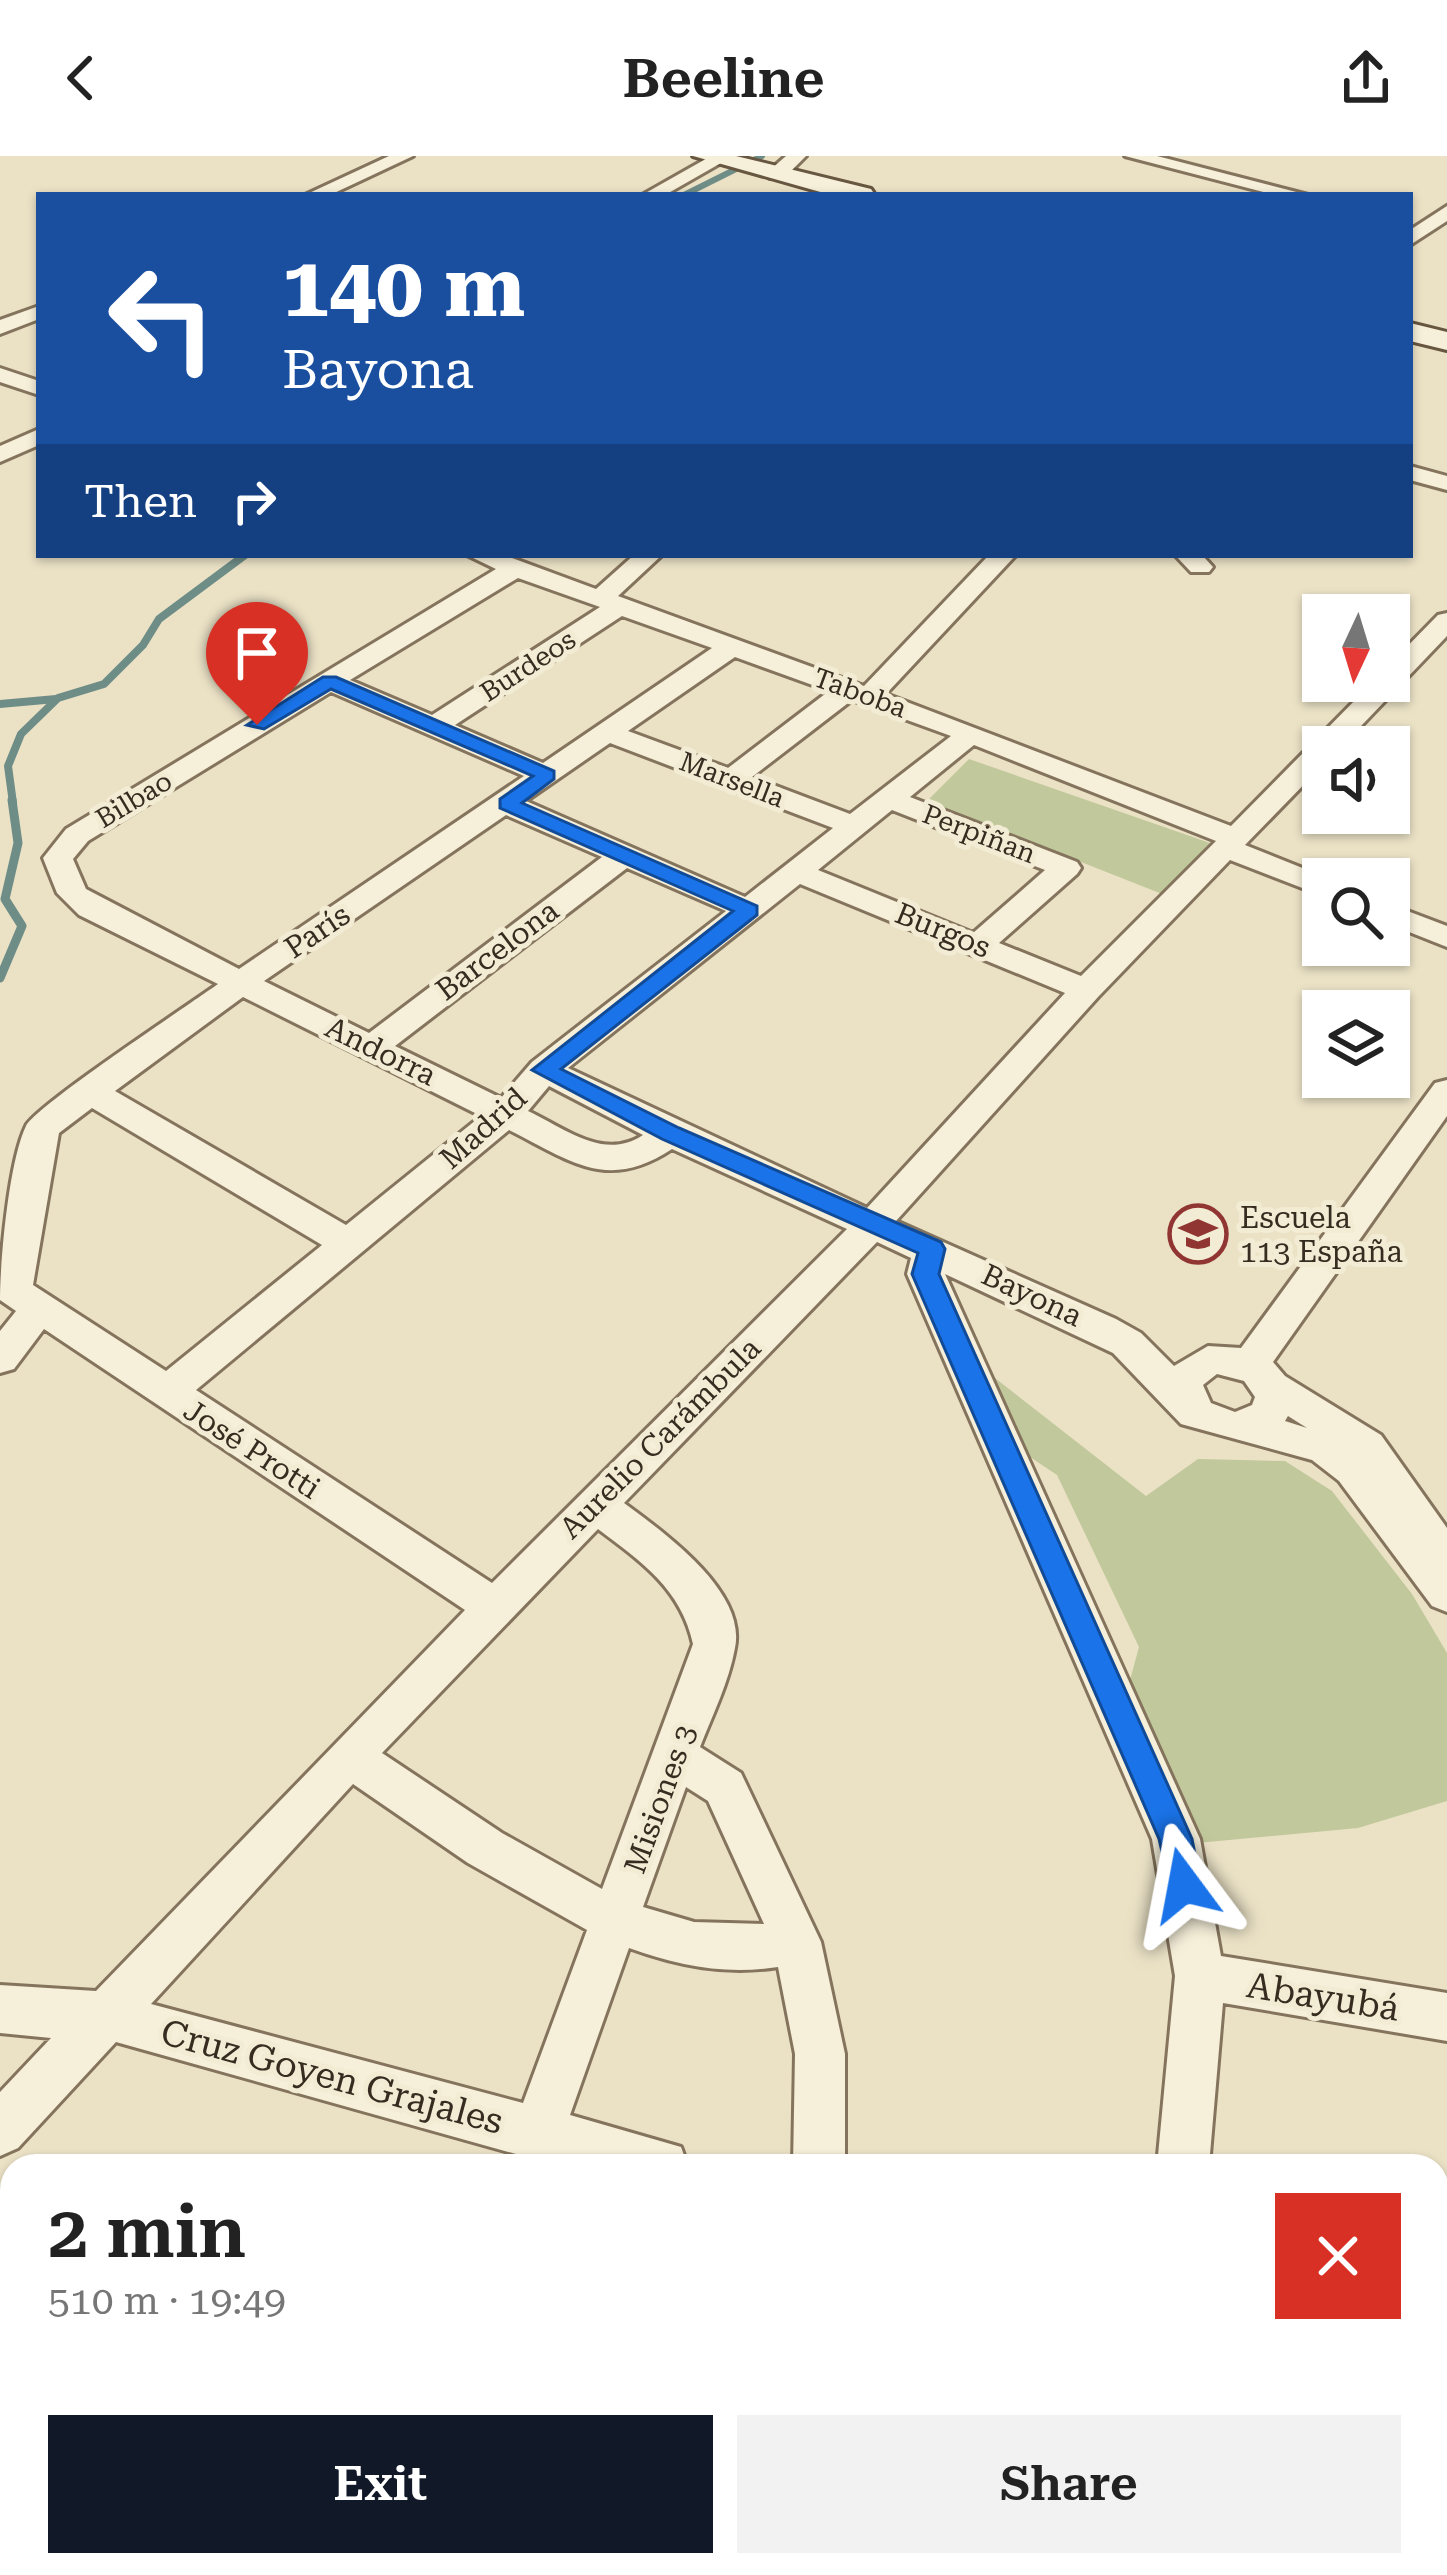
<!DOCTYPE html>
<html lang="en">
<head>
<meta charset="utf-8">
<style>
	:root { --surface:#fff; --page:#f2f2f2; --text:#222; --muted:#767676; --accent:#111827 }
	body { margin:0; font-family:"Roboto Serif",serif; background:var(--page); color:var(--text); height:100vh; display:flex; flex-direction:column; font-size:45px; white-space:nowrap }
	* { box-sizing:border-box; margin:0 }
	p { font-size:39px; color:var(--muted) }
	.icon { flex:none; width:66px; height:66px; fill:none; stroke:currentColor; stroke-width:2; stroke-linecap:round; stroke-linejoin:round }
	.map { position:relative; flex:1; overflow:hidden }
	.details { position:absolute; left:0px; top:1998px; width:1449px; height:423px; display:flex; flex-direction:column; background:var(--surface); border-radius:36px 36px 0 0; box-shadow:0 3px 9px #0004 }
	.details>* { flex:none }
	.guide { position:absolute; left:36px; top:36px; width:1377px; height:366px; border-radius:0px; box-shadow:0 3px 9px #0004; background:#1a4fa0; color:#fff; overflow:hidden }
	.needle { width:78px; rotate:184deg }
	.buttons { position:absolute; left:1302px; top:438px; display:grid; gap:24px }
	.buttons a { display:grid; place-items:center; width:108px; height:108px; border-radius:0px; background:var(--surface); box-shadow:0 3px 9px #0004; font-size:60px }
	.pin { position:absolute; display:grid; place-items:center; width:102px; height:102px; color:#fff; margin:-123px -51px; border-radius:50% 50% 50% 0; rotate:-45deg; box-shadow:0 0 12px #0007 }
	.pin .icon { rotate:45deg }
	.me { position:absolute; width:132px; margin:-66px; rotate:347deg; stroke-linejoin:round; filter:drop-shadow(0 0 9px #0008) }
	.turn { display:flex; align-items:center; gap:42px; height:252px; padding:0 48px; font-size:54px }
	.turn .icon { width:156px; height:156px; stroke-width:2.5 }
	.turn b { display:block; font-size:84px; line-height:102px }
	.then { display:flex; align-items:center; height:114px; padding:0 48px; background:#0003; gap:24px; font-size:45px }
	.round { display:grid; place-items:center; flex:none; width:126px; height:126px; border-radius:0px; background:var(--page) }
	.overview { display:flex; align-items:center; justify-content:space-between; height:204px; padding:0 48px }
	h1 { font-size:72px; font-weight:600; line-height:90px }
	.primary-button { display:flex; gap:24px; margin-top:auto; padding:24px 48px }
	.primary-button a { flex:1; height:138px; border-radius:0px; background:var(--accent); color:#fff; font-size:48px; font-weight:600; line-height:138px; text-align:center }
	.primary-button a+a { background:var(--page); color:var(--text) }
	header { display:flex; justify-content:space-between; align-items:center; height:156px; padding:0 48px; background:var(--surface); font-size:54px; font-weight:600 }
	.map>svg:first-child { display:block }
</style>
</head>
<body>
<header><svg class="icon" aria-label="back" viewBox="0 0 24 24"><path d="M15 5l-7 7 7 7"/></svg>Beeline<svg class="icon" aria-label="share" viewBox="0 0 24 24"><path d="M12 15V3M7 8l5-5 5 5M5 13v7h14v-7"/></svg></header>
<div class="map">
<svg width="1447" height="2419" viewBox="0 0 1447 2419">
	<rect width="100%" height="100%" fill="#ebe2c6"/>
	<g fill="#c1c89b">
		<polygon points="969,603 1210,687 1162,738 927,645"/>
		<polygon points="986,1215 1146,1340 1198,1303 1285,1305 1332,1335 1412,1438 1447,1497 1447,1645 1358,1672 1197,1687 1130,1524 1139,1491 1057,1319 1024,1297"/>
	</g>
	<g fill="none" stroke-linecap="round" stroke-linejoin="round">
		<polyline stroke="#6f8d87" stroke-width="6" points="684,39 762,0"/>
		<g stroke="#6f8d87" stroke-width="8">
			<polyline points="0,548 56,543"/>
			<polyline points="13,647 8,610 21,578 58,542 104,528 143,489 159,463 245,399"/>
		</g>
		<polyline stroke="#6f8d87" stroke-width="9" points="0,822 22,770 5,743 18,687 12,644"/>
		<defs>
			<g id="street">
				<polygon points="389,0 413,0 330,39 305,39"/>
				<polygon points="711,0 728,3 665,39 642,39"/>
				<polygon points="786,0 806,0 784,22 770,22 770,14"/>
				<polygon points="1125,0 1157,0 1308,39 1275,39"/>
				<polygon points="1447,50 1447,65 1410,89 1410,74"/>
				<polygon points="39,150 39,163 0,178 0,164"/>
				<polygon points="0,212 39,225 39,239 0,226"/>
				<polygon points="39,273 39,289 0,306 0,290"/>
				<polygon points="1410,310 1447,320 1447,334 1410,324"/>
				<path d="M 467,399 L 504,399 L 596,433 L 634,399 L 662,399 L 618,440 L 864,530 L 989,399 L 1016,399 L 886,538 L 1231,670 L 1374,525 L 1389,525 L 1389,509 L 1438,459 L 1447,457 L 1447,480 L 1341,591 L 1323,591 L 1323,609 L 1245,689 L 1330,723 L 1323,723 L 1323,740 L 1230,704 L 1098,841 L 896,1065 L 1116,1163 L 1141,1177 L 1174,1210 L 1208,1190 L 1241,1192 L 1435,927 L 1447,924 L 1447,960 L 1273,1206 L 1285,1220 L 1381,1279 L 1447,1372 L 1447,1456 L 1432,1450 L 1339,1325 L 1312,1304 L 1181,1268 L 1113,1197 L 945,1118 L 1200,1683 L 1221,1800 L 1447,1837 L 1447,1885 L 1223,1847 L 1209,2010 L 1157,2010 L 1175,1820 L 1152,1683 L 907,1118 L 911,1102 L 877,1086 L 624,1347 C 663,1376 747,1435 735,1492 C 729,1526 712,1560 700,1591 L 741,1617 L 821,1786 L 845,1898 L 845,2010 L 793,2010 L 795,1898 L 778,1811 C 726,1819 678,1810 629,1792 L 570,1959 L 681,1991 L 688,2010 L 566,2010 L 537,2004 L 116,1886 L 18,1992 L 0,2000 L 0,1936 L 51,1882 L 0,1877 L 0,1829 L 96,1835 L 465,1454 L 44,1173 L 14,1213 L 0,1217 L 0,1175 L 16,1155 L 0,1144 C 0,1104 9,1005 26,970 C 36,950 187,850 218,828 L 79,759 L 57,737 L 43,702 L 66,673 L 496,413 ZM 518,422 L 600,451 L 432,559 L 350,524 ZM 622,460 L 712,492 L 543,607 L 455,569 ZM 735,501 L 829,535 L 728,612 L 628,575 ZM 331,536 L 524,620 L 239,813 L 86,733 L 73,703 L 88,685 ZM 852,544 L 951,580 L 850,658 L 752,621 ZM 610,587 L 833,672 L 745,741 L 526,645 ZM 974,589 L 1216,685 L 1081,820 L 999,787 L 1077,718 L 1081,712 L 1077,706 L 910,641 ZM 892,654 L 1045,714 L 973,777 L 818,714 ZM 506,659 L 602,701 L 369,877 L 264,825 ZM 627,712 L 726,755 L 532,906 L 501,942 L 395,890 ZM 800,728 L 1065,837 L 867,1052 L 568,912 ZM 243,841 L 481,960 L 346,1069 L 115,935 ZM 549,930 L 643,979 C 604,1005 566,973 528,955 ZM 92,952 L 322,1089 L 166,1215 L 33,1129 L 59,977 ZM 509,974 C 571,1005 607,1036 672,993 L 847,1073 L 492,1427 L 196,1234 ZM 1217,1218 L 1244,1225 L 1255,1241 L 1252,1249 L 1235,1256 L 1211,1247 L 1203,1229 ZM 1288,1260 L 1307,1272 L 1285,1265 ZM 598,1373 C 642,1406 681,1433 693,1488 L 602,1733 L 502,1677 L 382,1597 ZM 353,1628 L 468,1707 L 587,1774 L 523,1947 L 151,1848 ZM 686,1631 L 708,1645 L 764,1768 L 694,1766 L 643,1751 Z"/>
				<polygon points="1175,399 1202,399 1213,411 1209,416 1191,416"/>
				<polygon points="1389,748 1447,770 1447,791 1389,768"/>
				<polygon points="0,2278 12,2281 12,2339 0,2336"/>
				<polygon points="316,2409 406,2409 410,2419 320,2419"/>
				<polygon points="1118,2409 1178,2409 1177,2419 1117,2419"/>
			</g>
			<g id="secondary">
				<polygon points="693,0 736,0 871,33 875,39 831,39"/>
				<polygon points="1410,167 1447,176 1447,194 1410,185"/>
			</g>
		</defs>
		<use href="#street" stroke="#85745d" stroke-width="6"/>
		<use href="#secondary" stroke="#675640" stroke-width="6"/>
		<use href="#street" fill="#f6efd9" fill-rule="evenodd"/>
		<use href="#secondary" fill="#f6efd9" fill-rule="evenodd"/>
	</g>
	<polygon fill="#1a73e8" stroke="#114b97" stroke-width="3" points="323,521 336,521 554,615 554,623 522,647 757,750 757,759 561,913 679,972 941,1086 945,1093 939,1118 1192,1683 1201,1729 1196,1739 1184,1744 1172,1739 1159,1683 912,1118 918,1097 662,983 532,914 733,755 500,652 500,643 533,620 331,533 264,573 247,569"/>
	<defs>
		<symbol id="school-ring" viewBox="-11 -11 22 22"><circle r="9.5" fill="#f3ecd5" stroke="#903532" stroke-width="1.5"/><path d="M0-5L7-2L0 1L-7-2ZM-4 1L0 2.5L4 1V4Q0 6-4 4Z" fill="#903532"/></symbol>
	</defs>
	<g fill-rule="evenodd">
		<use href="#school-ring" x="1165" y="1045" width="66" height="66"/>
	</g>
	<g text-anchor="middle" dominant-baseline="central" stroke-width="10" stroke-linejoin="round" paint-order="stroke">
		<g font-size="27" fill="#362c20" stroke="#f3ecd5">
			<text transform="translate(528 510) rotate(-33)">Burdeos</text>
			<text transform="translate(860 537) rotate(20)">Taboba</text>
			<text transform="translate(732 624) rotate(21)">Marsella</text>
			<text transform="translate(134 644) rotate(-31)">Bilbao</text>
			<text transform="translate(979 678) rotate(21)">Perpiñan</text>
		</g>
		<g font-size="30" fill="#362c20" stroke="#f3ecd5">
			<text transform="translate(943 774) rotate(22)">Burgos</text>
			<text transform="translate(317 775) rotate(-34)">París</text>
			<text transform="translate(497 794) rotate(-37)">Barcelona</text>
			<text transform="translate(381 895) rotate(26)">Andorra</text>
			<text transform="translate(483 972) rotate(-42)">Madrid</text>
			<text transform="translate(1032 1139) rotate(25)">Bayona</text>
			<text transform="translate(660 1282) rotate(-45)">Aurelio Carámbula</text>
			<text transform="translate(252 1293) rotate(33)">José Protti</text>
			<text transform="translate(660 1643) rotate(-70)">Misiones 3</text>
		</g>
		<g font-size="30" fill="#362c20" stroke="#f3ecd5" text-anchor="start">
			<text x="1240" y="1061">Escuela<tspan x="1240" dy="34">113 España</tspan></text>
		</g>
		<g font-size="36" fill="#362c20" stroke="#f3ecd5">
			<text transform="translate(1323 1841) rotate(9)">Abayubá</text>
			<text transform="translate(332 1921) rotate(15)">Cruz Goyen Grajales</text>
		</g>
	</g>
</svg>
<div class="buttons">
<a><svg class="needle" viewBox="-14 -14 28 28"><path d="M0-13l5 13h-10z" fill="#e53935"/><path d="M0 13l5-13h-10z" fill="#767676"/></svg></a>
<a><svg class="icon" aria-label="sound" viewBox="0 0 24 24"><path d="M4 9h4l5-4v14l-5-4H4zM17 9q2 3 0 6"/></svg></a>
<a><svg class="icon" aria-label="search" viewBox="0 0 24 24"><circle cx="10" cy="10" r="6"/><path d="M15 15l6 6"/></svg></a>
<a><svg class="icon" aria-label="layers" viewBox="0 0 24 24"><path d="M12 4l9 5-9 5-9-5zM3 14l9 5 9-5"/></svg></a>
</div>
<div class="pin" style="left:257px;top:569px;background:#d93025"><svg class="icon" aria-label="arrive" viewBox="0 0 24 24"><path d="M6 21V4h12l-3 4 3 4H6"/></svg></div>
<svg class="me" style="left:1184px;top:1729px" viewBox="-20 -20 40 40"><path d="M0-17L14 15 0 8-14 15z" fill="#1a73e8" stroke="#fff" stroke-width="4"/></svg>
<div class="guide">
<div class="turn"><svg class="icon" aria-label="left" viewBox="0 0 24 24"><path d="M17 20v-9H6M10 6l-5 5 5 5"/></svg><div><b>140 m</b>Bayona</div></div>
<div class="then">Then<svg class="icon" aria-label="right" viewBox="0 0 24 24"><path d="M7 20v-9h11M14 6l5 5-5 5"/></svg></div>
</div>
<section class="details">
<div class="overview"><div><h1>2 min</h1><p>510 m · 19:49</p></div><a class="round" style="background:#d93025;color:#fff"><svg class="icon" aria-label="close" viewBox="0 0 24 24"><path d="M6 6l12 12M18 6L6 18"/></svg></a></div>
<div class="primary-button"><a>Exit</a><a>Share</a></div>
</section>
</div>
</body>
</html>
